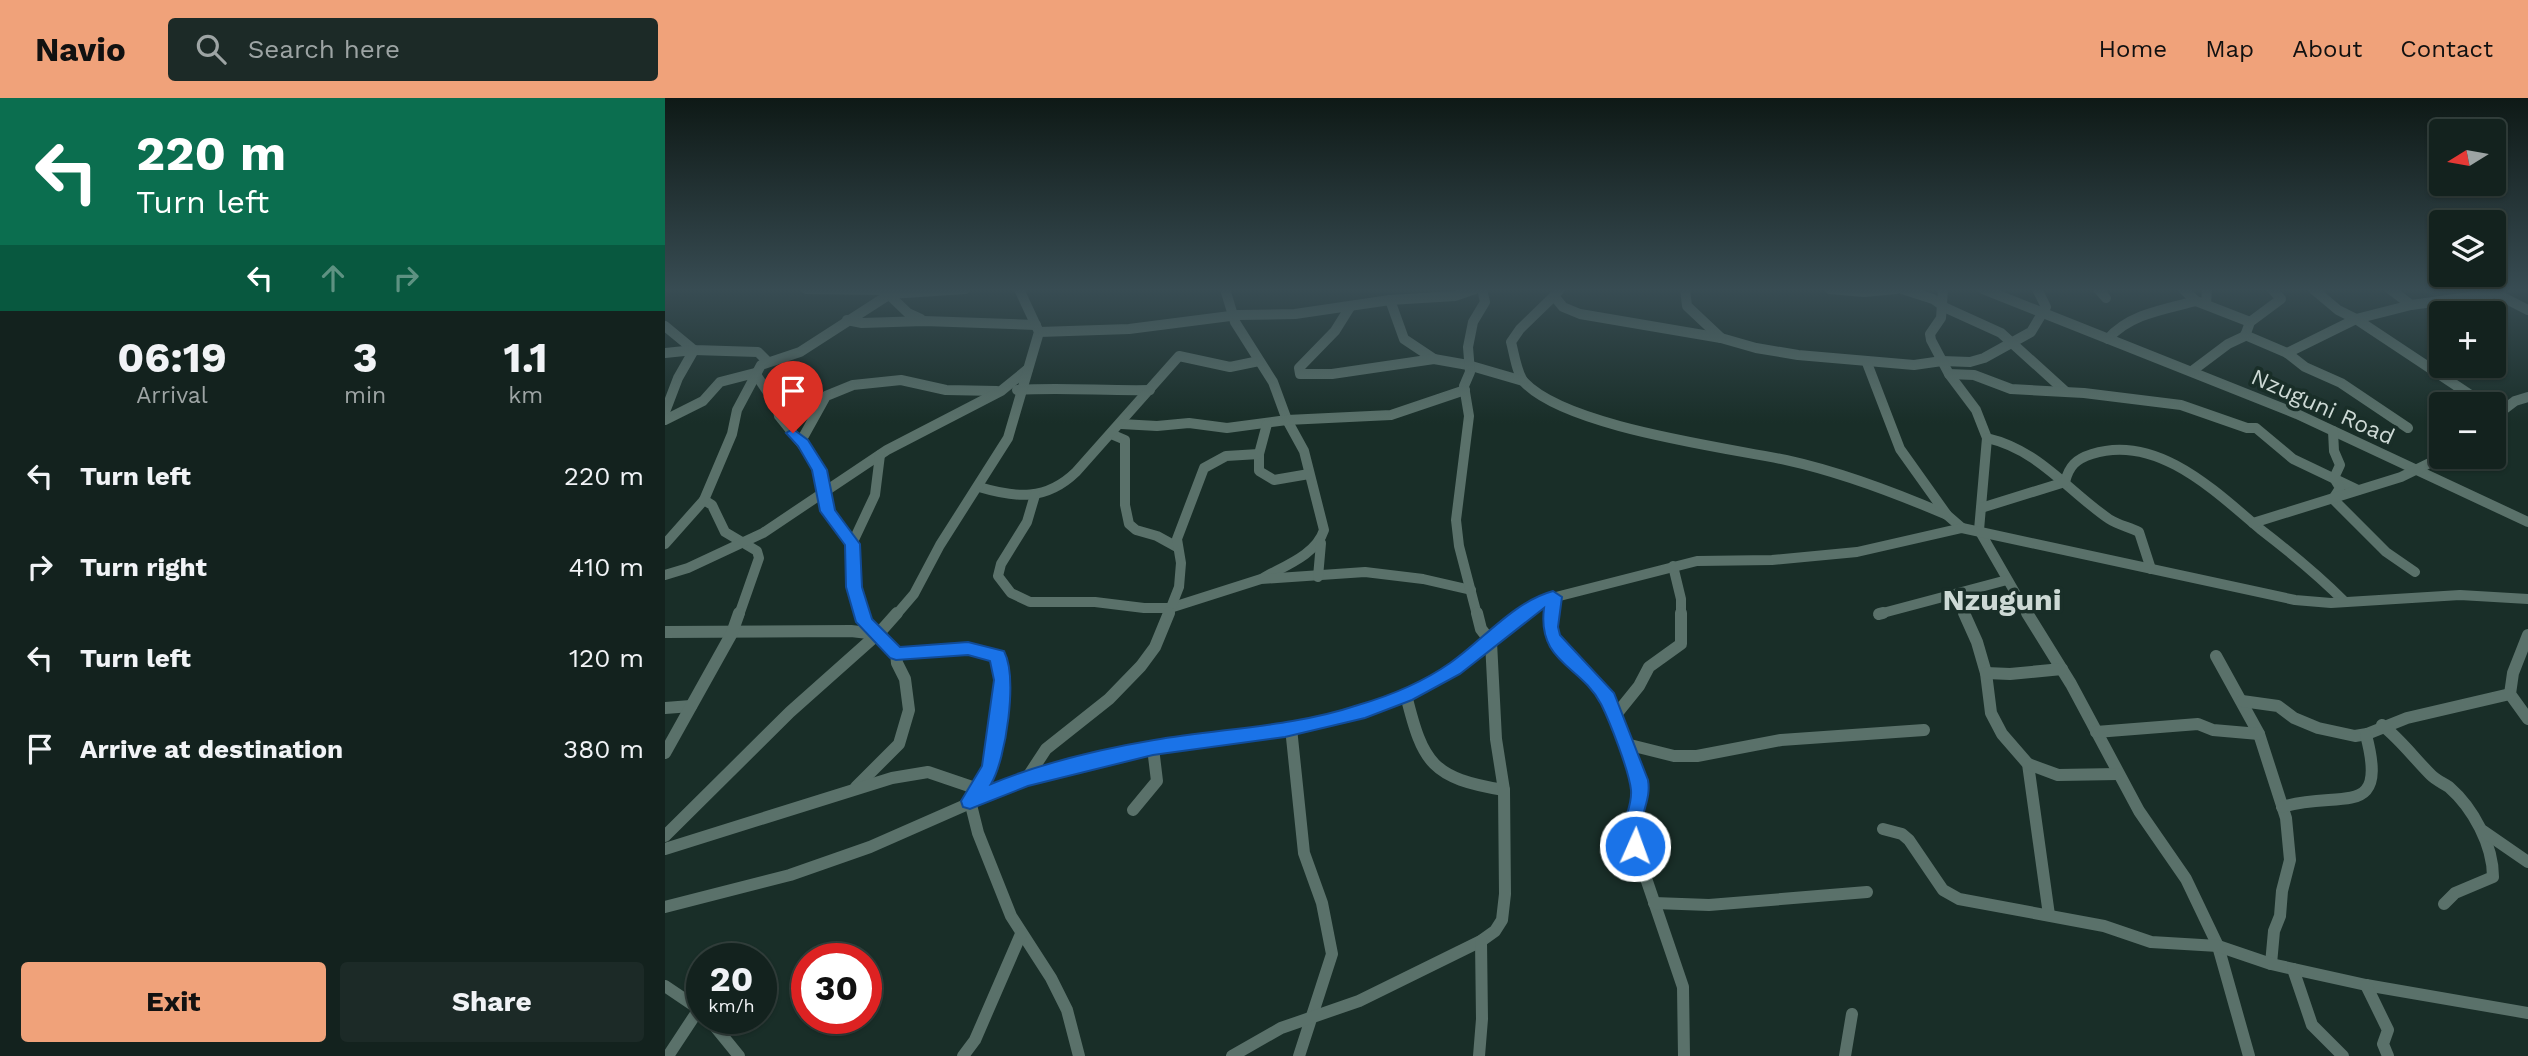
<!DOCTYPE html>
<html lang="en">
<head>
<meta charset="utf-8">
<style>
	:root { --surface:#13221e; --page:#1c2a27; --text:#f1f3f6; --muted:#9da4a4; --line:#323f3c; --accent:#f0a27a }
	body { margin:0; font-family:"Work Sans",sans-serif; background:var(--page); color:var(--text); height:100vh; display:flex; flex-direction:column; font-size:26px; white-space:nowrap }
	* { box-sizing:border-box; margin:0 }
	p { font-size:23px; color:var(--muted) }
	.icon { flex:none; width:38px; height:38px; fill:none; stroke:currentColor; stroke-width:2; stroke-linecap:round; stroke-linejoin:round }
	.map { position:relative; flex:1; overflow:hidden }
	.panel { display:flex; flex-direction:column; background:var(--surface); width:665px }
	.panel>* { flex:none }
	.top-card { background:#0b6e4f; color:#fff; overflow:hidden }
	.needle { width:46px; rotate:259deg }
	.controls { position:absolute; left:1764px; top:21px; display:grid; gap:14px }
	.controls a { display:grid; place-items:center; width:77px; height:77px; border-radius:7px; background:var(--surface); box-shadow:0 2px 5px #0004,0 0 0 2px var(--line); font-size:35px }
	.speed { position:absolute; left:21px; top:845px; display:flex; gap:14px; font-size:35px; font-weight:700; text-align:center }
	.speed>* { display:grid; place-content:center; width:91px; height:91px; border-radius:50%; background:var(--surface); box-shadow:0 2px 5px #0004,0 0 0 2px var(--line); line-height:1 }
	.speed small { font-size:18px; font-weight:400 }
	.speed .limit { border:10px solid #d22; background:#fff; color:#111 }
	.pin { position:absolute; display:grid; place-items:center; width:60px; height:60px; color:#fff; margin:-72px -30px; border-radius:50% 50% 50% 0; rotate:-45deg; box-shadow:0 0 7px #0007 }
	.pin .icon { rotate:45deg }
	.me { position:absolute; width:77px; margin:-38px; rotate:2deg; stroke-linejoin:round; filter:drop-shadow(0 0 5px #0008) }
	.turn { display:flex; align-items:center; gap:24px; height:147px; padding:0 21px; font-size:32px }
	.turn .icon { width:91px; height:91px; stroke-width:2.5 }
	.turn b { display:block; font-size:49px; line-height:60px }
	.lanes { display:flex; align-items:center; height:66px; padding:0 21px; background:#0003; justify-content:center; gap:35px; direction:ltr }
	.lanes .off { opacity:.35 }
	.eta { display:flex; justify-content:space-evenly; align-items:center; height:119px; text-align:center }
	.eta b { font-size:42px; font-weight:700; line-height:49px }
	.action { display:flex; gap:14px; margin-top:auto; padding:14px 21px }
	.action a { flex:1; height:80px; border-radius:7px; background:var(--accent); color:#111; font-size:28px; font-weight:700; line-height:80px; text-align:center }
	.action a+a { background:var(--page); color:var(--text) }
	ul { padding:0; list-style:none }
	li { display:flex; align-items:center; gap:21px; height:91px; padding:0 21px }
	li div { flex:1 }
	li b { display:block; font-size:26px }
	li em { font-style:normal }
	header { display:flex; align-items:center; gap:42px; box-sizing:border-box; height:98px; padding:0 35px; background:var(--accent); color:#111 }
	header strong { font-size:33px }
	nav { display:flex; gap:38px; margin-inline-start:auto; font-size:24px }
	.search { width:490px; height:63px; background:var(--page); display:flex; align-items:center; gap:18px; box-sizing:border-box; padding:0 24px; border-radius:7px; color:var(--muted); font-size:26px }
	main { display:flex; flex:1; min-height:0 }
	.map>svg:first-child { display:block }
</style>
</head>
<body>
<header>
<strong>Navio</strong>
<div class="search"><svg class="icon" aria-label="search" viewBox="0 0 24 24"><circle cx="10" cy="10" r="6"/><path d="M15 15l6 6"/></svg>Search here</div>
<nav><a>Home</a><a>Map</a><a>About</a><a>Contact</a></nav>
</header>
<main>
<section class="panel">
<div class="top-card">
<div class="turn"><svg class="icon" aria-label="left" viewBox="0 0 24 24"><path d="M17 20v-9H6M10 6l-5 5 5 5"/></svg><div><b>220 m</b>Turn left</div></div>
<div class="lanes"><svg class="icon" aria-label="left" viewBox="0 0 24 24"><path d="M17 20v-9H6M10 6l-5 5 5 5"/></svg><svg class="icon off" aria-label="ahead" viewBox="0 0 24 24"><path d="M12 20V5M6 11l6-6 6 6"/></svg><svg class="icon off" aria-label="right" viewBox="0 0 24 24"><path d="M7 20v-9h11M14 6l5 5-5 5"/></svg></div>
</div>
<div class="eta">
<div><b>06:19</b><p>Arrival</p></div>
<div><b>3</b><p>min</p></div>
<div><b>1.1</b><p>km</p></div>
</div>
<ul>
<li><svg class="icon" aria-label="left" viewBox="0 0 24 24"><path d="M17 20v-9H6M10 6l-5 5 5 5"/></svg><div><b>Turn left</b></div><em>220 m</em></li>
<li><svg class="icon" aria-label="right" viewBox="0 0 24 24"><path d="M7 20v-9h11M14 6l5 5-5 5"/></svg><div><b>Turn right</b></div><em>410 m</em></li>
<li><svg class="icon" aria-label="left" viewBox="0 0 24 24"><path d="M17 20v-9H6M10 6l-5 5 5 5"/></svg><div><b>Turn left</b></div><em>120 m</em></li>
<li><svg class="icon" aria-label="arrive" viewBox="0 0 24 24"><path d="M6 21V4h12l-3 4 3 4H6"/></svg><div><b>Arrive at destination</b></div><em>380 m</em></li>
</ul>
<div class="action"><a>Exit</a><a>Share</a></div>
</section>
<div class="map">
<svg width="1863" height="958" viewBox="0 0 1863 958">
	<rect width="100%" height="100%" fill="#192e28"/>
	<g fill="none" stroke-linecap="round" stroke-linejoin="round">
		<g stroke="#5a716a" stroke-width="10">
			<polyline points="141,191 219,192 243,215 256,221"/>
			<path d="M 560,191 L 570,224 L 608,284 L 622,322 L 639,353 L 659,432 C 651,457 619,468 598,480"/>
			<polyline points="895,191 889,198 898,209 915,216 1056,240 1091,250 1133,257 1249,267 1277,263 1305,264 1319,260 1366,234 1381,209 1372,191"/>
			<polyline points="1020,191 1022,208 1056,240"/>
			<polyline points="1165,191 1199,194 1231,191"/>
			<polyline points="1237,191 1268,201 1281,210 1336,235 1400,293"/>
			<polyline points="1278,191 1276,220 1265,236 1266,242 1284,276 1311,312 1322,340 1314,432 1363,517"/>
			<polyline points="1318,191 1632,316 1863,424"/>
			<polyline points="1433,191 1441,200"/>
			<polyline points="1518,191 1531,203 1585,224"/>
			<polyline points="1648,191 1673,212 1691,221 1819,306"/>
			<polyline points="1725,191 1746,207"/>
			<polyline points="1822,191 1863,212"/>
			<path d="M 889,198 L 855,231 L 846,244 C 849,255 852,276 859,284 C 901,329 1058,349 1121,362 C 1176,374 1231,395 1282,417"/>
			<polyline points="725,202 739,241 769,261"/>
			<polyline points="1541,206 1542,191"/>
			<polyline points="685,209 670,233 634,270 635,276 667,276 769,261 803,267 858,283"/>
			<polyline points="182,222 197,225 259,223 371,227"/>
			<polyline points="0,228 29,252 93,254 102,263"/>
			<polyline points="374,234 464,231 573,217 630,216 725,202 790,198 810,191"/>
			<polyline points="1580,237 1622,255"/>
			<path d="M 1443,241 C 1464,216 1501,211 1531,203"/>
			<polyline points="0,255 29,252"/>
			<polyline points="1202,265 1235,351 1282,417 1297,430"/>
			<polyline points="1527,273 1563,246 1580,238 1585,224 1616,201 1607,191"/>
			<polyline points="1284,276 1309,277 1346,291 1419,295 1516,307 1582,330 1591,330 1628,361 1693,392"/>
			<path d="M 352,292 C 396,289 440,293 485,292"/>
			<polyline points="0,314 13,280 29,252"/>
			<polyline points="1829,319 1850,303 1863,299"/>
			<polyline points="0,322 38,303 55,284 90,275 112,308 114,318 150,363 155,372 162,413 187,446"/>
			<polyline points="456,326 492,328 524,325 562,330 622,322 726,317 800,292"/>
			<polyline points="602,326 594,356 594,373 609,382 644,376"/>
			<polyline points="1743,330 1676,285 1640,269 1622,255 1691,221 1746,207 1827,196"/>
			<polyline points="1668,333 1669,353 1675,367 1669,380 1675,390 1668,401 1721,454 1750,474"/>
			<polyline points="446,336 460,342 460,407 464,426 471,432 492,438 512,449"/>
			<path d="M 1322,340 C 1374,352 1402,392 1444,421 C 1453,427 1464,429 1474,434 L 1486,471"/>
			<polyline points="136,343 161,298 188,287 236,282 281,292 332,293"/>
			<path d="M 314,389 C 351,400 381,403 411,374 L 514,258 L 565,269 L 594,263"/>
			<polyline points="370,397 362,424 336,466 333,478 346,495 365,504 430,504 479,510 505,510 596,481 700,474 758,481 806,492"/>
			<polyline points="39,402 47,407 60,434 92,453 94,460 74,517"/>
			<path d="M 1316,410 L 1400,384 C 1404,368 1411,361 1427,356 C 1492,335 1551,394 1595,431 C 1625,454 1653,477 1680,504"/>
			<polyline points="1588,425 1736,379 1777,359"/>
			<polyline points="0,446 39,402 67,336 72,312 96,267 135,254 225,196 300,191"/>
			<polyline points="1008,468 1016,501 1016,517"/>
			<polyline points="0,477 23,470 98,435 222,352 336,293 363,271"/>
			<polyline points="653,479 656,445"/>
			<polyline points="1291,497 1300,517"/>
			<polyline points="1214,516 1342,482"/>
			<polyline points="197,517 189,489 187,446 210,397 215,357"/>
			<polyline points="231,517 249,496 275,447 343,340 374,234 354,191"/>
			<polyline points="503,517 514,489 516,465 512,441 539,370 561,358 594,356"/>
			<polyline points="812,517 794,448 791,422 804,318 799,288 805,274 803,249 808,224 820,204 817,191"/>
			<polyline points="860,517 879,502 1032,463 1107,462 1192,454 1297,430 1630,502 1666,505 1795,497 1863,501"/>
			<polyline points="886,517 888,499"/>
		</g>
		<g stroke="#5a716a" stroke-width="12">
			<polyline points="886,515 885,529 888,540 943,600 974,682 976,695 967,726 970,748 1018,889 1019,958"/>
			<polyline points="1299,515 1312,544 1321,575 1326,615 1337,636 1363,666 1384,817"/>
			<polyline points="1362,515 1406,586 1474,713 1521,781 1553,848 1584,958"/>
			<polyline points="1214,516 1218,515"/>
			<polyline points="0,534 186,533 212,536"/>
			<polyline points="1863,537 1848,575 1845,596 1863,621"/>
			<polyline points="231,556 303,550 333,558 337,582 326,669 305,703 313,735 346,818 386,880 402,912 414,958"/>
			<polyline points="1551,558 1594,636 1621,720 1625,762 1617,793 1615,818 1609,833 1606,866"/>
			<polyline points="1321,575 1345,576 1397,571"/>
			<path d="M 741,597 C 758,666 767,680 839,692"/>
			<polyline points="1577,603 1613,608 1629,620 1653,630 1690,638 1702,636 1742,620 1845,596"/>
			<polyline points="0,610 26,608"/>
			<polyline points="949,619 974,588 984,569 1016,546 1016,515"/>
			<path d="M 1717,627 C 1736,642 1749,660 1766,677 C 1771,682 1778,685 1784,689 C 1808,710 1828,747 1828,779 L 1790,795 L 1779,806"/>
			<polyline points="626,630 639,755 657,805 667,856 634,958"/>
			<polyline points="1431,634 1533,626 1548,632 1594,636"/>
			<polyline points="961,646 1009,658 1032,658 1116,642 1259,632"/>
			<polyline points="0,655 67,535 74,515"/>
			<polyline points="1363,666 1393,677 1453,676"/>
			<polyline points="362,680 381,651 444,601 476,568 490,549 504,515"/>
			<polyline points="191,689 234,646 244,612 240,581 232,565 231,556 199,524 196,515"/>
			<path d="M 1617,709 C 1675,691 1724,724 1701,637"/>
			<polyline points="468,712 492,683 488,650"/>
			<polyline points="1218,731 1237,736 1244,742 1278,792 1294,801 1439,828 1486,844 1553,848 1606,866 1701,887 1863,915"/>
			<polyline points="1818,733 1863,764"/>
			<polyline points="0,738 125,614 216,533 232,515"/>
			<polyline points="0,751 227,680 263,674 313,691"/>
			<polyline points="989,805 1044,807 1202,794"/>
			<polyline points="0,809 125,777 205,749 362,680 488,650 620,632 693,615 741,597 789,571 862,515"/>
			<polyline points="1628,871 1647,927 1678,958"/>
			<polyline points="1701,887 1723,932 1718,946 1723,958"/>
			<polyline points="0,888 37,913"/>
			<polyline points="43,920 74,958"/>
			<polyline points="3,958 34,911"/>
			<polyline points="298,958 310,942 356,836"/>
			<polyline points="567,958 616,930 694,903 816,843 830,833 837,822 840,796 839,692 831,641 826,544 816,531 812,515"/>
			<polyline points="814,958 817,921 816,843"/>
			<polyline points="1180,958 1187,916"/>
		</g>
	</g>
	<linearGradient id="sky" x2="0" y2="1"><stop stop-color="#0e1916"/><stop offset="0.59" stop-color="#384c53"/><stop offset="1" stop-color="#384c53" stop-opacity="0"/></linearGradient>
	<rect width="1863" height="325" fill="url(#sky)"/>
	<path fill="#1a73e8" stroke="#114b97" stroke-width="2" d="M 128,331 L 143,342 L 162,372 L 170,412 L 195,446 L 197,489 L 207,521 L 235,549 L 303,544 L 339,553 C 353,580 341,661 326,686 C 377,665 435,651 489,642 C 557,630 628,629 693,607 C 724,598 758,584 785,565 C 818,542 848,504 888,493 L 897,499 L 893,529 L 895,537 L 949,595 L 983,682 C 986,699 978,710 977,726 C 976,737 981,744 977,754 L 970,757 L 963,754 C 950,726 968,715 966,692 C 964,673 945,624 936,606 C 916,567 872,565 879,510 L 795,576 L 747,602 L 700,620 L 620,639 L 488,657 L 363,688 L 305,711 L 298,709 L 296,703 L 317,668 L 329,582 L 325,563 L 303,557 L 231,562 L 225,560 L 191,524 L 181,489 L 180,447 L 155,413 L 147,372 L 133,348 L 121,335 Z"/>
	<g text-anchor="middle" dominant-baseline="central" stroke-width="7" stroke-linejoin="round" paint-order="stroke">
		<g font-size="23" fill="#cdd9d5" stroke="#192e28">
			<text transform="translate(1658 309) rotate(24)">Nzuguni Road</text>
		</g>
		<g font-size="30" font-weight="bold" fill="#cdd9d5" stroke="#192e28">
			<text x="1337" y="501">Nzuguni</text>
		</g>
	</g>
</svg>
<div class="controls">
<a><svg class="needle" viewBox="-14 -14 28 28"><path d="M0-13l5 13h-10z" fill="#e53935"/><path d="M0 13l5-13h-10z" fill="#9da4a4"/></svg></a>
<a><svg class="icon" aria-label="layers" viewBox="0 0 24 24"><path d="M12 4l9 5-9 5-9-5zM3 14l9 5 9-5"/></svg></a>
<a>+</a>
<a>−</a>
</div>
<div class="speed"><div>20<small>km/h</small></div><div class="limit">30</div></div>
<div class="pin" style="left:128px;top:335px;background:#d93025"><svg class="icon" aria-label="arrive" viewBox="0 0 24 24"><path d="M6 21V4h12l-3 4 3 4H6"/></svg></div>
<svg class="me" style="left:970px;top:748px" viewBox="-20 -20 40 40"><circle r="17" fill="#1a73e8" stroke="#fff" stroke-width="3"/><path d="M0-11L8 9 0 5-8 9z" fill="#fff"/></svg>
</div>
</main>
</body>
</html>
